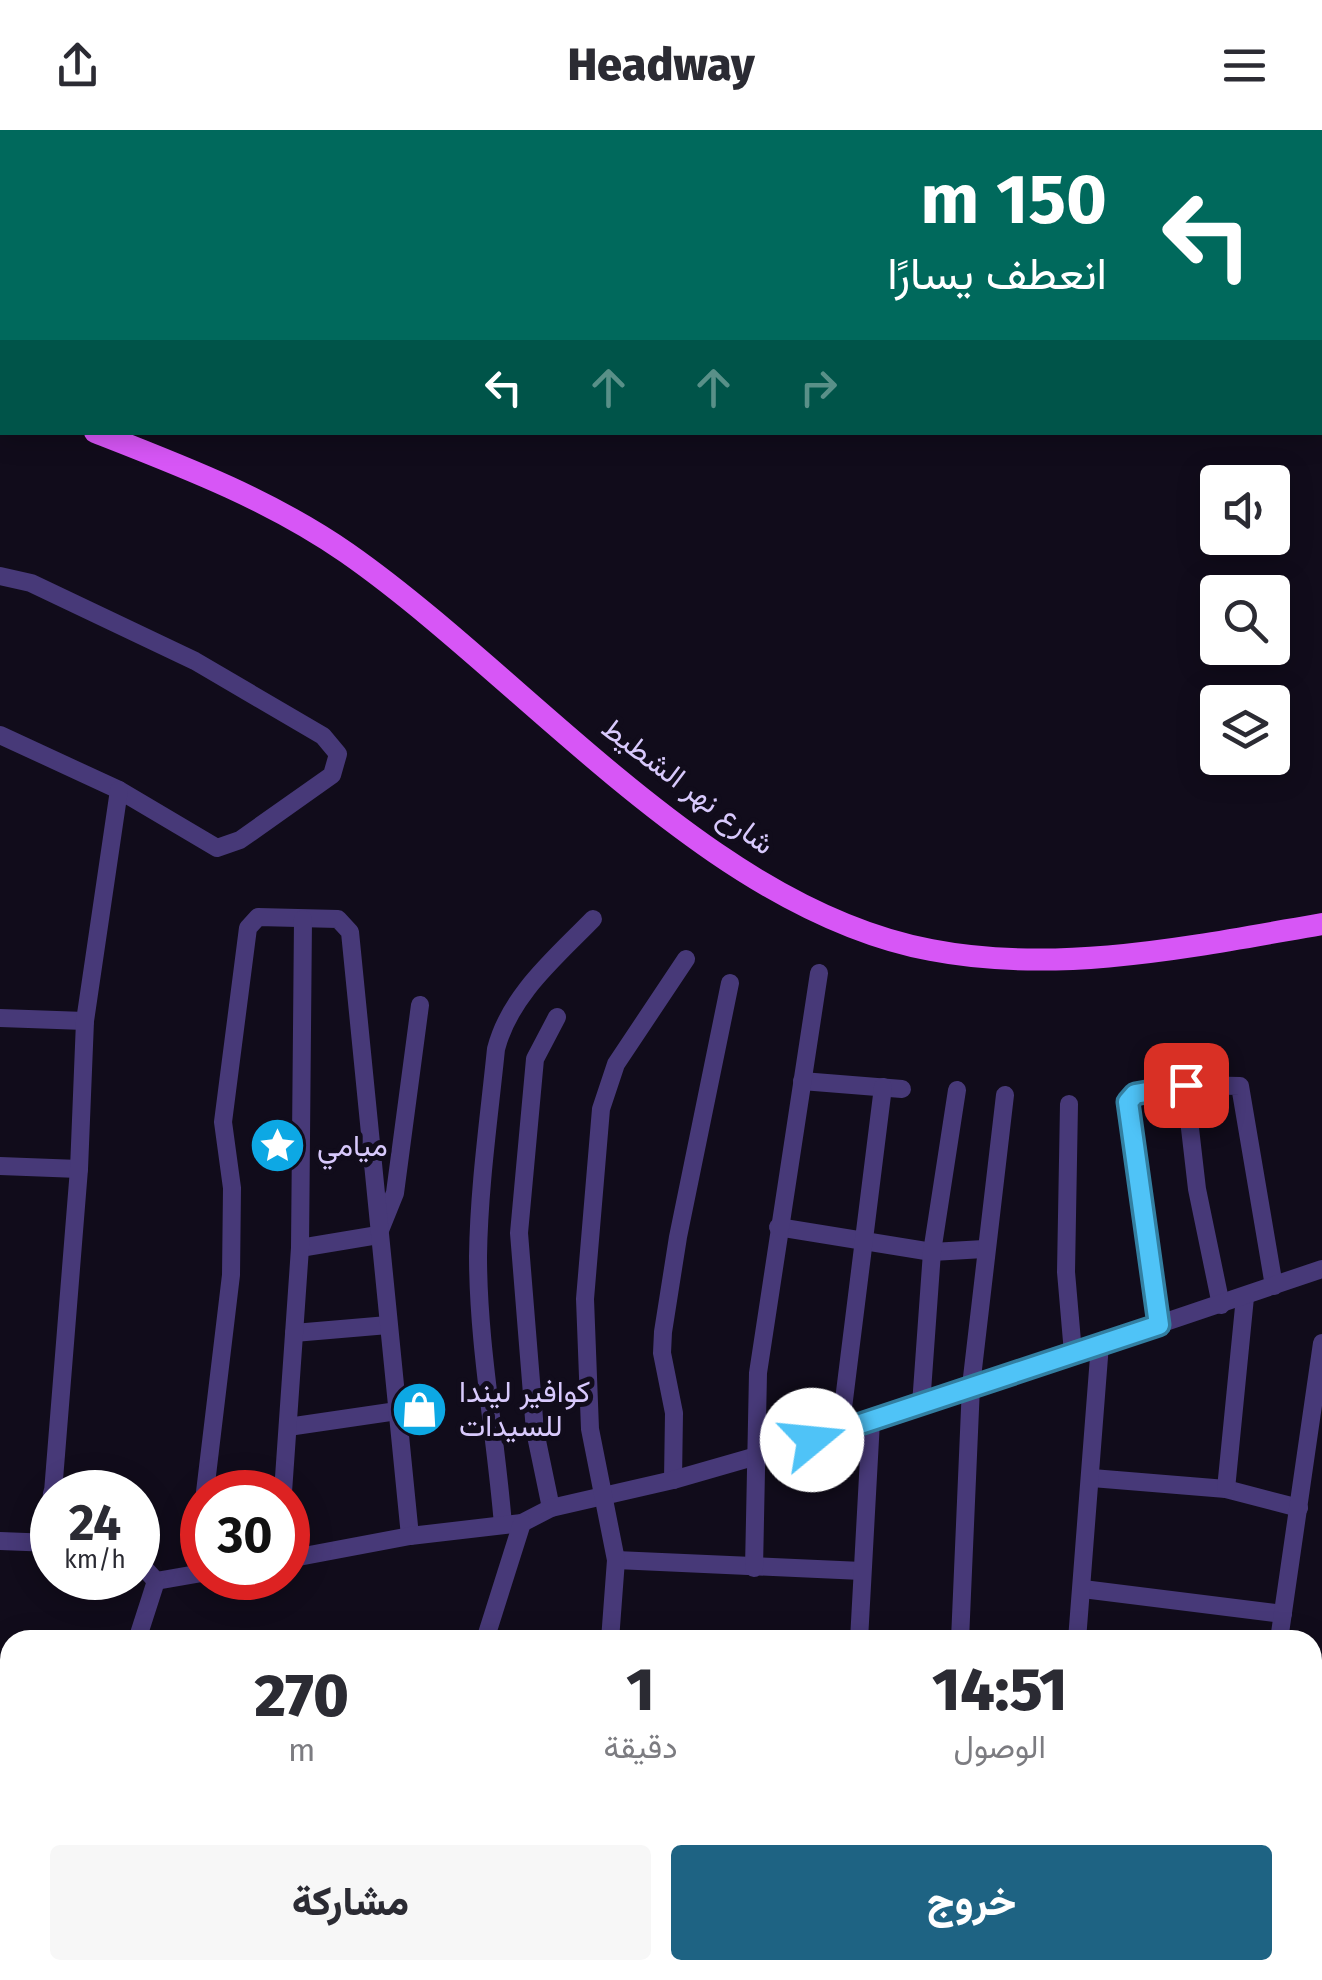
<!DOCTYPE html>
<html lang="ar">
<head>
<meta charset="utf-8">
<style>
	:root { --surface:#fff; --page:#f7f7f7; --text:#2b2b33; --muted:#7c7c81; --accent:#1e6383 }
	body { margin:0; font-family:"Fira Sans",Vazirmatn,sans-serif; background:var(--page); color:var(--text); direction:rtl; height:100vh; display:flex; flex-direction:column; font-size:38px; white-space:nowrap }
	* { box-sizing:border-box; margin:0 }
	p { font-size:32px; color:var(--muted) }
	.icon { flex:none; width:55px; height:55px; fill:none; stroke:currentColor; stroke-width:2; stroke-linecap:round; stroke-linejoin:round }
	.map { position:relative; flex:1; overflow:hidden; direction:ltr }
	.side { position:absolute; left:0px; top:1500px; width:1322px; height:350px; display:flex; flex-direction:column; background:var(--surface); border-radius:30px 30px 0 0; box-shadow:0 5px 25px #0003; direction:rtl }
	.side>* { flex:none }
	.banner { position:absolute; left:0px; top:0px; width:1322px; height:305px; box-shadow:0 5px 25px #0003; direction:rtl; background:#00695c; color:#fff; overflow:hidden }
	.buttons { position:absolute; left:1200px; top:335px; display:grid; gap:20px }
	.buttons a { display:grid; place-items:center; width:90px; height:90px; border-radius:10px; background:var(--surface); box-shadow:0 5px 25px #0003; font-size:50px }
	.speed { position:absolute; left:30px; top:1340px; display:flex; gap:20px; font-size:50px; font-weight:700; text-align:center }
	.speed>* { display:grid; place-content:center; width:130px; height:130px; border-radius:50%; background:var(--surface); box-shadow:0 5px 25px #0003; line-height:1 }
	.speed small { font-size:25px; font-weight:400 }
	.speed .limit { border:15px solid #d22; background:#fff; color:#111 }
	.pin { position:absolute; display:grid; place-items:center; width:85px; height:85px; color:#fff; margin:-42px; border-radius:20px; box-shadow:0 5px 15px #0006 }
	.me { position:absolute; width:110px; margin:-55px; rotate:73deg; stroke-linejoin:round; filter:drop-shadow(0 0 8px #0008) }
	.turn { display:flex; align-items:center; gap:35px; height:210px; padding:0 50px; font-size:45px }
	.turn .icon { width:130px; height:130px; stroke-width:2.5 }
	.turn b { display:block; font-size:70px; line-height:85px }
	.lanes { display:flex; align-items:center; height:95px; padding:0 50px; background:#0003; justify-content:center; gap:50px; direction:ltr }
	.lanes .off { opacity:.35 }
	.eta { display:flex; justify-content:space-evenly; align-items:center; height:170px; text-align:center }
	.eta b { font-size:60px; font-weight:800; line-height:70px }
	.primary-button { display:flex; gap:20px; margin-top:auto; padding:20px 50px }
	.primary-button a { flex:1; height:115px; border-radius:10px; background:var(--accent); color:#fff; font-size:40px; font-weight:800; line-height:115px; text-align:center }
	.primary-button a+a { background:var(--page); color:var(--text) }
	header { display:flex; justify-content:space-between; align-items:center; height:130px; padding:0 50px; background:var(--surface); font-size:45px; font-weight:800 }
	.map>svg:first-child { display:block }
</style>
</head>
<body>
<header><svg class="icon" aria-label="menu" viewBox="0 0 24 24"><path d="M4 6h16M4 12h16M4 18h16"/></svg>Headway<svg class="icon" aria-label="share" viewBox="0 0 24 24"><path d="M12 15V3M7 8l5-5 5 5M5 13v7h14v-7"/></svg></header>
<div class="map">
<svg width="1322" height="1850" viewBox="0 0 1322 1850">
	<rect width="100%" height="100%" fill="#110c1b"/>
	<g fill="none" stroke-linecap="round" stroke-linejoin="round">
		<g stroke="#473978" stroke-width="18">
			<polyline points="0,446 31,453 195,531 323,606 338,624 332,645 240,710 217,718 119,660 0,605"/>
			<polyline points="0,888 85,891"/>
			<polyline points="802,951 902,959"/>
			<polyline points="1185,955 1197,1059 1221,1175"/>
			<polyline points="1069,974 1066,1142 1073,1223"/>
			<polyline points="0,1036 79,1039"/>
			<polyline points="778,1097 932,1122 984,1119"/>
			<polyline points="300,1118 378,1105 395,1063 420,875"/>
			<polyline points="1159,1195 1127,981 1135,965 1185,955 1240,956 1274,1156"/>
			<polyline points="294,1203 388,1195"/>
			<polyline points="921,1275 932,1122 957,960"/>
			<polyline points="288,1297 397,1281"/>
			<polyline points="840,1302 883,957"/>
			<polyline points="1092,1348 1226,1359 1299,1378"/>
			<polyline points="673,1350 674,1283 662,1223 663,1202 678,1107 730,853"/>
			<polyline points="1226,1359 1245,1167"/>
			<polyline points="53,1362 79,1039 85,891 119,660"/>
			<polyline points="205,1362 231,1145 232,1058 223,992 248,798 258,787 338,789 350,802 410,1406"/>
			<polyline points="283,1362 300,1118 303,789"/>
			<polyline points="551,1378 535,1301 519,1103 535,929 557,887"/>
			<path d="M 503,1395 C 496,1307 478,1215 478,1126 C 479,1057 489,988 496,919 C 510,865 555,828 593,789"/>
			<polyline points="0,1411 52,1413"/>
			<polyline points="48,1413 52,1363"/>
			<polyline points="288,1429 410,1406 522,1393 551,1378 673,1350 840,1302 1322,1139"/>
			<polyline points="616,1430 862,1441"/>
			<polyline points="138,1431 156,1451"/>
			<polyline points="754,1438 758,1243 819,843"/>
			<polyline points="201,1443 202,1421"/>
			<polyline points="156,1451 202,1443"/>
			<polyline points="1083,1459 1283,1484"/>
			<polyline points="137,1510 156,1451"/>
			<polyline points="485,1510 522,1393"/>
			<polyline points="610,1510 616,1430 590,1299 585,1169 601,979 616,934 686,829"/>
			<polyline points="859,1510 871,1291"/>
			<polyline points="960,1510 971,1256 1005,965"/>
			<polyline points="1077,1510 1100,1214"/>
			<polyline points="1279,1510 1322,1213"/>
			<polyline points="0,1565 10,1566"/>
			<polyline points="1312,1696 1322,1697"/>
			<polyline points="0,1722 10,1721"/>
			<polyline points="1312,1781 1322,1781"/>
		</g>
		<g stroke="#d756f6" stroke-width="22">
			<polyline points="0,269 2,270"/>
			<path d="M 95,302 C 182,336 269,369 347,423 C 526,548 710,779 931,820 C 1060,845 1195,816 1322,794"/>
		</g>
	</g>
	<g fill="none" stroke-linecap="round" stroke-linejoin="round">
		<defs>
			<polyline id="route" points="812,1310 1159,1195 1128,972 1135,964 1186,955"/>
		</defs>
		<use href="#route" stroke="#337fa1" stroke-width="25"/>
		<use href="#route" stroke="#4fc3f7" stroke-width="18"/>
	</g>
	<defs>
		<symbol id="sight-disc" viewBox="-11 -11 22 22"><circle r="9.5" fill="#0da8e4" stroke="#110c1b"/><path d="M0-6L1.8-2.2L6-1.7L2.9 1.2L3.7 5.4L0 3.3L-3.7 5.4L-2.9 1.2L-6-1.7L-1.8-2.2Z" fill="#fff"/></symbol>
		<symbol id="shop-disc" viewBox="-11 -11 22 22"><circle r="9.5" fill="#0da8e4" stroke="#110c1b"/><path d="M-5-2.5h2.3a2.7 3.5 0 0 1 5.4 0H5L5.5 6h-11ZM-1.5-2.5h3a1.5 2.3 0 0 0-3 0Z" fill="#fff"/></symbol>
	</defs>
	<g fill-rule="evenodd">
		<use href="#sight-disc" x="246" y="984" width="63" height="63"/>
		<use href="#shop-disc" x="388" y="1248" width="63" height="63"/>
	</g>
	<g text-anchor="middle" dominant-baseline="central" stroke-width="10" stroke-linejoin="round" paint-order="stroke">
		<g font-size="30" fill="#d8c9fc" stroke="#110c1b">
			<text transform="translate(688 656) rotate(37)">شارع نهر الشطيط</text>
		</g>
		<g font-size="30" fill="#d8c9fc" stroke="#110c1b" text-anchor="start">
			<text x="317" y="1016">ميامي</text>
			<text x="459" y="1262">كوافير ليندا<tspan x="459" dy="34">للسيدات</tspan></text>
		</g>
	</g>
</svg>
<div class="buttons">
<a><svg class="icon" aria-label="sound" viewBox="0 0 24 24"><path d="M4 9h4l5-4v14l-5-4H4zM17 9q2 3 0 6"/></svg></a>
<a><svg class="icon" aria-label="search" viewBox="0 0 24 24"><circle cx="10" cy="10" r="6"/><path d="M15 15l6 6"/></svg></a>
<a><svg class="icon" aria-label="layers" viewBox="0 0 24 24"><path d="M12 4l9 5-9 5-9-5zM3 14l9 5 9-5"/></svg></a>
</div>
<div class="speed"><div>24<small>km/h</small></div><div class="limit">30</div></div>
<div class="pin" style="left:1186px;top:955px;background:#d93025"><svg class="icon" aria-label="arrive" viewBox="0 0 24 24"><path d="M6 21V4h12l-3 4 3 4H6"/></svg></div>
<svg class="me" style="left:812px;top:1310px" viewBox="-20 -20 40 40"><circle r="19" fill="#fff"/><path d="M0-13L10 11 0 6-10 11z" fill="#4fc3f7"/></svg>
<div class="banner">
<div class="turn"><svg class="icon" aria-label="left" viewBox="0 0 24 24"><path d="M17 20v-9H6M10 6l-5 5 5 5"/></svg><div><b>150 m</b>انعطف يسارًا</div></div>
<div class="lanes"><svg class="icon" aria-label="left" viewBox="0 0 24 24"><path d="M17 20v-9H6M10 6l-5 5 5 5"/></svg><svg class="icon off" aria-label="ahead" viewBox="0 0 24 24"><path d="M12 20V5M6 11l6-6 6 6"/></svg><svg class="icon off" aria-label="ahead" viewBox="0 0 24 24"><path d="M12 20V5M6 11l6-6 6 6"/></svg><svg class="icon off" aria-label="right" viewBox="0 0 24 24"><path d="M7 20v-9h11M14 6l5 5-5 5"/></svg></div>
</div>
<section class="side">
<div class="eta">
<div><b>14:51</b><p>الوصول</p></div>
<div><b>1</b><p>دقيقة</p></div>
<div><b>270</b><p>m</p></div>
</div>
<div class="primary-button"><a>خروج</a><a>مشاركة</a></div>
</section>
</div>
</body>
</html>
